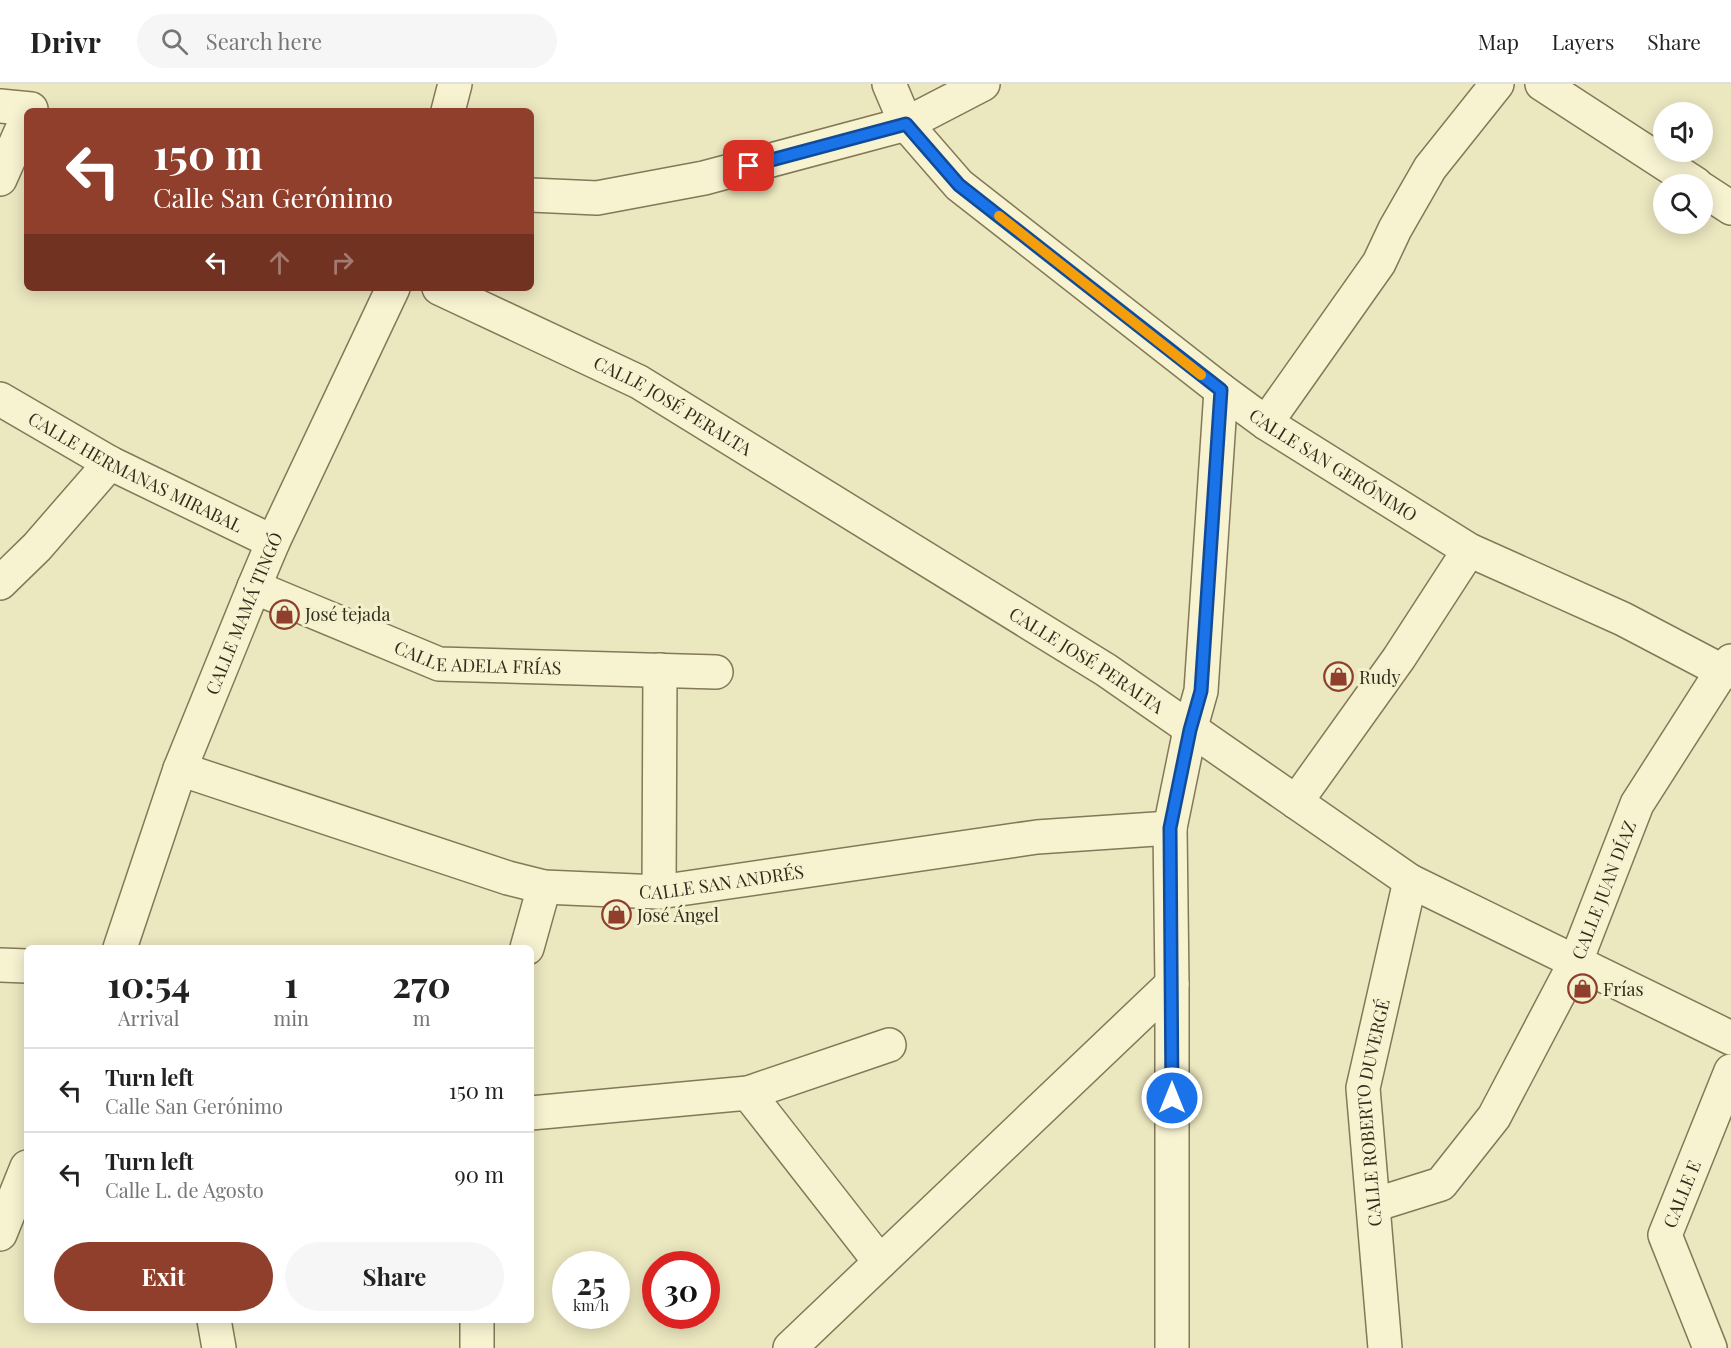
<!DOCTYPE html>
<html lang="en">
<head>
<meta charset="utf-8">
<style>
	:root { --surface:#fff; --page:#f6f6f6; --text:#222; --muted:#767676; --line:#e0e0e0; --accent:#8f3f2b }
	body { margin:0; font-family:"Playfair Display",serif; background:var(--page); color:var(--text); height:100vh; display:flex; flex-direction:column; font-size:22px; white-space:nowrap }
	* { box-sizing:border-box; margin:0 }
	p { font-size:20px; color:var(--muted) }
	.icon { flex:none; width:33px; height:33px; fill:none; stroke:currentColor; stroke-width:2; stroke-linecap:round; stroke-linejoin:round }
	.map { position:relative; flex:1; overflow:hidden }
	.side { position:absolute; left:24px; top:861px; width:510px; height:378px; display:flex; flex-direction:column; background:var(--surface); border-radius:9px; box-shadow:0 3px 15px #0003 }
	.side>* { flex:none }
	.hud { position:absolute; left:24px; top:24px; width:510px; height:183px; border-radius:9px; box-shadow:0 3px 15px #0003; background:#8f3f2b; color:#fff; overflow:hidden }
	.buttons { position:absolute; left:1653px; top:18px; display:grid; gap:12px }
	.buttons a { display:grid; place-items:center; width:60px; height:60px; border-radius:50%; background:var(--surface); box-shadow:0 3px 15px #0003; font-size:30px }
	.speed { position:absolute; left:552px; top:1167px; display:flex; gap:12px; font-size:30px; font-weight:700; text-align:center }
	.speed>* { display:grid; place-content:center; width:78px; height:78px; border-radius:50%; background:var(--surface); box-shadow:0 3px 15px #0003; line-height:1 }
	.speed small { font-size:15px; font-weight:400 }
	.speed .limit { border:9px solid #d22; background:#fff; color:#111 }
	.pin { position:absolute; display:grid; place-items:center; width:51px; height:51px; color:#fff; margin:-26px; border-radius:12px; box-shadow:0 3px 9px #0006 }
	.me { position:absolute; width:66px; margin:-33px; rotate:0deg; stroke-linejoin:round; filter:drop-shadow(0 0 4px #0008) }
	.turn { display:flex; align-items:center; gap:21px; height:126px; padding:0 30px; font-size:27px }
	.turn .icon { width:78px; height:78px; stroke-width:2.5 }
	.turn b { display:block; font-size:42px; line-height:51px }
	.lanes { display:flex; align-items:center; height:57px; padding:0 30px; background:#0003; justify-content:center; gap:30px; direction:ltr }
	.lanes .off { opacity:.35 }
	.eta { display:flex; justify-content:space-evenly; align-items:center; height:102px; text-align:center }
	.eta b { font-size:36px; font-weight:700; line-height:42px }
	.primary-button { display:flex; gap:12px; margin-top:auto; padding:12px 30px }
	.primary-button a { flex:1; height:69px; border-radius:36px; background:var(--accent); color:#fff; font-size:24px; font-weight:700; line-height:69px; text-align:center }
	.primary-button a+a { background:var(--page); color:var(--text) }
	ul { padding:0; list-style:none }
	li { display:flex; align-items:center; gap:18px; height:84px; padding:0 30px; border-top:2px solid var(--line) }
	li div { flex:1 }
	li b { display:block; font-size:22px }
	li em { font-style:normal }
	header { display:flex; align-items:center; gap:36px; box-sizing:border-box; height:84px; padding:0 30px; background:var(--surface); border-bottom:2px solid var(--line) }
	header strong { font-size:28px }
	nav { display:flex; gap:33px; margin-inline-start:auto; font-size:21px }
	.search { width:420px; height:54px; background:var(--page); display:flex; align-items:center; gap:15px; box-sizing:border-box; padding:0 21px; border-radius:33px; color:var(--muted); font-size:22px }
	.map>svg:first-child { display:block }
</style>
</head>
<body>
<header>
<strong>Drivr</strong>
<div class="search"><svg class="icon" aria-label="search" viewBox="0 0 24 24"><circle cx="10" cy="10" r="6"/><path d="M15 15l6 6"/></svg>Search here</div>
<nav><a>Map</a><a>Layers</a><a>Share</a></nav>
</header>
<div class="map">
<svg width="1731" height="1264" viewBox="0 0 1731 1264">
	<rect width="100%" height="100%" fill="#ebe7bf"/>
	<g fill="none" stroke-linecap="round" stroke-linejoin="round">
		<defs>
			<g id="minor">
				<path id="s1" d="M 889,0 L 906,40 L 959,101 L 1221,306 L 1266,339 L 1469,466 L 1623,535 L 1722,587 L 1731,588"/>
				<polyline points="0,22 31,25"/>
				<polyline points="448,27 455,0"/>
				<polyline points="0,95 27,34"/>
				<polyline points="531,111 597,114 704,94 906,40 983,0"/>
				<path id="s2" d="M 439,204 L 639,298 L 1106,586 L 1410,797 L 1731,954"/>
				<path id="s3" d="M 0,315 L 110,379 L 273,458"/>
				<polyline points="1266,339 1379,179 1395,145 1430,84 1497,0"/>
				<polyline points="0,499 37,463 110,379"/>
				<path id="s4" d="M 254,503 L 439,580 L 716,588"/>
				<path id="s5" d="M 180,685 L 508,794 L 544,803 L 659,808 L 1037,753 L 1170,744"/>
				<polyline points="1296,718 1399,574 1469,466"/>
				<polyline points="659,808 660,586"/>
				<path id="s6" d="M 120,864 L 180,685 L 254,503 L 273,458 L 393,204"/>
				<polyline points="527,864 544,803"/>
				<polyline points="0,881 27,882"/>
				<polyline points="748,1009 889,961"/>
				<polyline points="531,1029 748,1009 880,1178"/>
				<path id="s7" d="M 1374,1121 L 1441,1100 L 1494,1033 L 1576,877 L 1637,720 L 1722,587 L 1731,577"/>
				<polyline points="0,1150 27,1083"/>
				<polyline points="214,1236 219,1264"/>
				<polyline points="477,1236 477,1264"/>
				<polyline points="790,1264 1172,900"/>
				<polyline points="1172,1264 1172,900 1170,744 1190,646 1201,607 1221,306"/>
				<path id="s8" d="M 1385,1264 L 1363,1004 L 1410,797"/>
				<path id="s9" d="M 1710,1264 L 1665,1151 L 1731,987"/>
			</g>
			<g id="tertiary">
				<polyline points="1542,0 1696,100"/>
				<polyline points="1702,105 1731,124"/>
			</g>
		</defs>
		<use href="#minor" stroke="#837858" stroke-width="36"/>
		<use href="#tertiary" stroke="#837858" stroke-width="36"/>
		<use href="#minor" stroke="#f7f3d1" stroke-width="33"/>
		<use href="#tertiary" stroke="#f7f3d1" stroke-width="33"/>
	</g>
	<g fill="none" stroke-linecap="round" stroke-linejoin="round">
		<defs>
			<polyline id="route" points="749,82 906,40 959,101 1221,306 1201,607 1190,646 1170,744 1172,1014"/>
		</defs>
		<use href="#route" stroke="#114b97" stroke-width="15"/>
		<use href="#route" stroke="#1a73e8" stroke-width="10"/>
		<polyline stroke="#f59e0b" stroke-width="10" points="999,132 1201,291"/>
	</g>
	<defs>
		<symbol id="shop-ring" viewBox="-11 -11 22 22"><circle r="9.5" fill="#f3f0ce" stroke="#8f3f2b" stroke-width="1.5"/><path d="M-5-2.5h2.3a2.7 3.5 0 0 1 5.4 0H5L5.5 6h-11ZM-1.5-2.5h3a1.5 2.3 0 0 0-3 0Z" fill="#8f3f2b"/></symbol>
	</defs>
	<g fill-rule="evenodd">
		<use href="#shop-ring" x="268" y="514" width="33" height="33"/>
		<use href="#shop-ring" x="1322" y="576" width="33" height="33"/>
		<use href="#shop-ring" x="600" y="814" width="33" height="33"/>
		<use href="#shop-ring" x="1566" y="888" width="33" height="33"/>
	</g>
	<g text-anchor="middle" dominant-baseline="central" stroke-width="6" stroke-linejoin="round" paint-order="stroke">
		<g font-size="18" fill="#332c1c" stroke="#f3f0ce">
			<text stroke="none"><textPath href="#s2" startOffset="262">CALLE JOSÉ PERALTA</textPath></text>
			<text stroke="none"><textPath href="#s1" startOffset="592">CALLE SAN GERÓNIMO</textPath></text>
			<text stroke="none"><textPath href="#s3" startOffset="154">CALLE HERMANAS MIRABAL</textPath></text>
			<text stroke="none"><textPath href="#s6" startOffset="357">CALLE MAMÁ TINGÓ</textPath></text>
			<text stroke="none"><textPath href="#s4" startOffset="238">CALLE ADELA FRÍAS</textPath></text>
			<text stroke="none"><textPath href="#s2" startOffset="748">CALLE JOSÉ PERALTA</textPath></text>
			<text stroke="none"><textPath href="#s5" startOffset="561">CALLE SAN ANDRÉS</textPath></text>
			<text stroke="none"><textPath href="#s7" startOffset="408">CALLE JUAN DÍAZ</textPath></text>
			<text stroke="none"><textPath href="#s8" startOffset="237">CALLE ROBERTO DUVERGÉ</textPath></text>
			<text stroke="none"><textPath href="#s9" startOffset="166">CALLE E</textPath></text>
		</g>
		<g font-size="18" fill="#332c1c" stroke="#f3f0ce" text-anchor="start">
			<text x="305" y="530">José tejada</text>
			<text x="1359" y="593">Rudy</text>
			<text x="637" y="831">José Ángel</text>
			<text x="1603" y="905">Frías</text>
		</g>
	</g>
</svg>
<div class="buttons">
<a><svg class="icon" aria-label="sound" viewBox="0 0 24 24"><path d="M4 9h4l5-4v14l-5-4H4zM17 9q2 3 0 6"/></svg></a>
<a><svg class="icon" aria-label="search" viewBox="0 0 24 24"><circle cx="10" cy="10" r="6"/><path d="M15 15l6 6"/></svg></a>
</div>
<div class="speed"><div>25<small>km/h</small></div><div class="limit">30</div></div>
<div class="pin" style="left:749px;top:82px;background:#d93025"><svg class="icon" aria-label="arrive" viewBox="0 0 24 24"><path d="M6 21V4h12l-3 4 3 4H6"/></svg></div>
<svg class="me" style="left:1172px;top:1014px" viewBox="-20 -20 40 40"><circle r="17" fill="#1a73e8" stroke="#fff" stroke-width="3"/><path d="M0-11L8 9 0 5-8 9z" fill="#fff"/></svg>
<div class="hud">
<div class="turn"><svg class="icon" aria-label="left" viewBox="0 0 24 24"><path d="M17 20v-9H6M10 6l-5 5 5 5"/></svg><div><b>150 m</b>Calle San Gerónimo</div></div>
<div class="lanes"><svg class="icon" aria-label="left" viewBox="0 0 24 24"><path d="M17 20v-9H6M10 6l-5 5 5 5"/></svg><svg class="icon off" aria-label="ahead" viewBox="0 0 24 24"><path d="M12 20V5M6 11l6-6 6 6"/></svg><svg class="icon off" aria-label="right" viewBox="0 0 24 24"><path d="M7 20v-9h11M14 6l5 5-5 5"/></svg></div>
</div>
<section class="side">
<div class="eta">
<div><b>10:54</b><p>Arrival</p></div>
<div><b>1</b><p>min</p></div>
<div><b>270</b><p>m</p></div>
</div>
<ul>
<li><svg class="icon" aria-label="left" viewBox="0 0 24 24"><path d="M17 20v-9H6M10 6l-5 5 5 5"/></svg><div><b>Turn left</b><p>Calle San Gerónimo</p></div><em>150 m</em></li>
<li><svg class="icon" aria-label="left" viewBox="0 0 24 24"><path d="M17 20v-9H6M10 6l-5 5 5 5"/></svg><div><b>Turn left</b><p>Calle L. de Agosto</p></div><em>90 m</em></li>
</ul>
<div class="primary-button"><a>Exit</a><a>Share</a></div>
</section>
</div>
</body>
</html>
